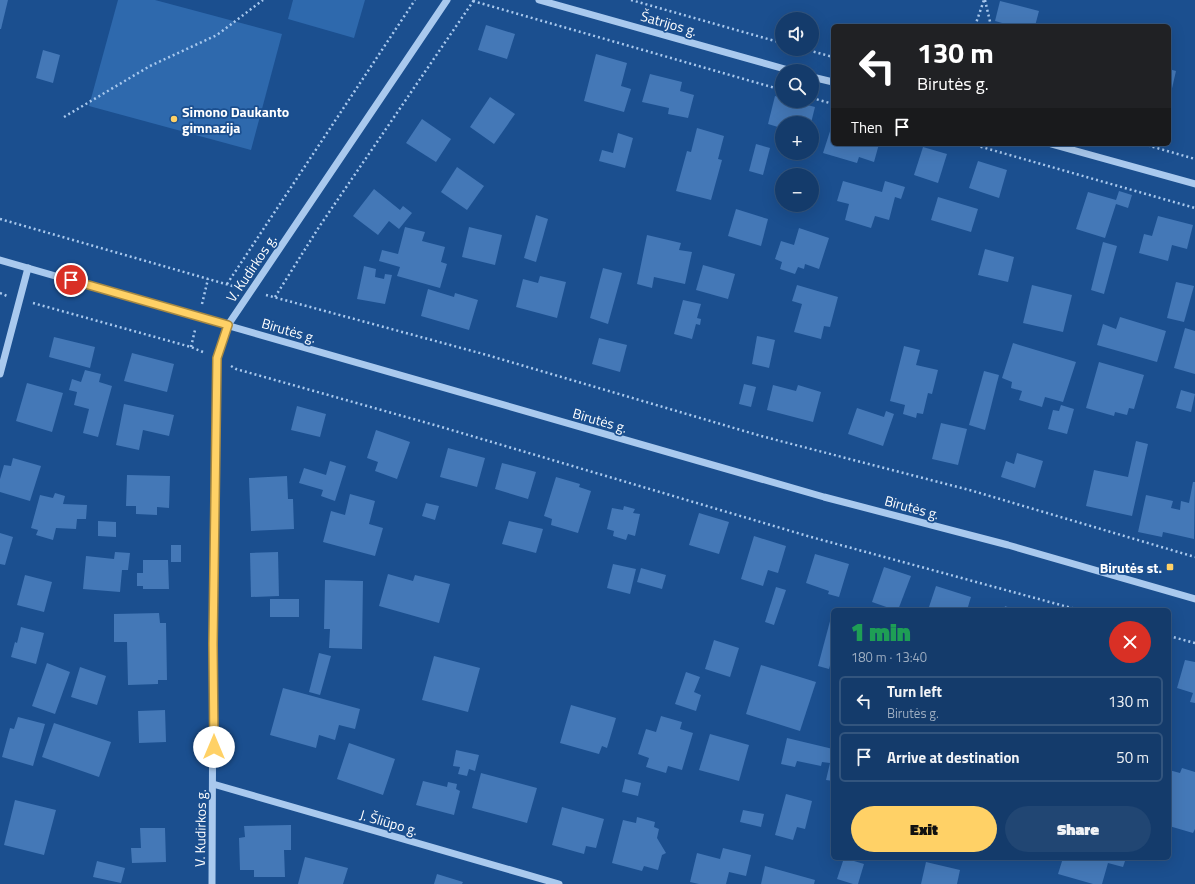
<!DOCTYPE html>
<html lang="en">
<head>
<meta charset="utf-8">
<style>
	:root { --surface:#143b6b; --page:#214673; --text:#f1f3f6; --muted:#9dadc1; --line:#33557e; --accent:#ffd166 }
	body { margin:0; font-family:"Titillium Web",sans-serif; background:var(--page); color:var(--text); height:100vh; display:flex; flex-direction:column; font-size:15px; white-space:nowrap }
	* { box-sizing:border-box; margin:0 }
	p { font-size:13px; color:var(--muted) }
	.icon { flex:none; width:22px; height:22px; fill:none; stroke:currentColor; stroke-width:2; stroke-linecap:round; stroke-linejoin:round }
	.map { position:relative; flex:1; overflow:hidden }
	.panel { position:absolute; left:831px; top:608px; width:340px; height:252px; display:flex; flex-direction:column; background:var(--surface); border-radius:6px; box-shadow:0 4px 16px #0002,0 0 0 1px var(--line) }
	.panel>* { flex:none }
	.top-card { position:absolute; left:831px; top:24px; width:340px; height:122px; border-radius:6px; box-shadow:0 4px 16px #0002,0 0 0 1px var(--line); background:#202124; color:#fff; overflow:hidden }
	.controls { position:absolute; left:775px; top:12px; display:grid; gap:8px }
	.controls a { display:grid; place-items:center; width:44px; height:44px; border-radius:50%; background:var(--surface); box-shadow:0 4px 16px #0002,0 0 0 1px var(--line); font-size:20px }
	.pin { position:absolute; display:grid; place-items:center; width:34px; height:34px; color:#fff; margin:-17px; border:2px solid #fff; border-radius:50%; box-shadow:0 1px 4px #0007 }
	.me { position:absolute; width:44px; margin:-22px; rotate:0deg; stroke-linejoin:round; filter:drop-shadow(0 0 3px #0008) }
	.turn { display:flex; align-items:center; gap:14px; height:84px; padding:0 20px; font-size:18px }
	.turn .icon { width:52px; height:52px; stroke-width:2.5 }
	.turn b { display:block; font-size:28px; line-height:34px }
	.then { display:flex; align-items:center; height:38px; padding:0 20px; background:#0003; gap:8px; font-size:15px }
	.round { display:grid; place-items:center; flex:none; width:42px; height:42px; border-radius:21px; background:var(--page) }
	.headline { display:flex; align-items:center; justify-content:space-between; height:68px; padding:0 20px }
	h1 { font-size:24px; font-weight:800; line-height:30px; color:#1e9e55 }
	.button { display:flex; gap:8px; margin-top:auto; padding:8px 20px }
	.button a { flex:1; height:46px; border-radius:24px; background:var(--accent); color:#111; font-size:16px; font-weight:800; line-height:46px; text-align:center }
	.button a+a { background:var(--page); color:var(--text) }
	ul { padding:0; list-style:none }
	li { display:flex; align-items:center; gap:12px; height:50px; margin:0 8px 6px; padding:0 12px; border:2px solid var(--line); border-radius:6px }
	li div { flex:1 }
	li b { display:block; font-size:15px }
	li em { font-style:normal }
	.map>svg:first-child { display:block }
</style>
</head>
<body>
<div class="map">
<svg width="1195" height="884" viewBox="0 0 1195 884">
	<rect width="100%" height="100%" fill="#1b4f8f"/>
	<g fill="#2e69ad">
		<polygon points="118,0 155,0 282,34 251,150 89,106"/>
		<polygon points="293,0 365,0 354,38 288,19"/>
	</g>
	<g fill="#4478b7">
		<polygon points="0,0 8,0 1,29 0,29"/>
		<polygon points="1000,1 1039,11 1035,26 1013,26 995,21"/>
		<polygon points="486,25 515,34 507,59 478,50"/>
		<polygon points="43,50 60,55 53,83 36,78"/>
		<polygon points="596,54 627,63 621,86 631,89 624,112 584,101"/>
		<polygon points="1169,69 1176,71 1170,97 1169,97"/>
		<polygon points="650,74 682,82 680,91 694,95 688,118 668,114 669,108 642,102"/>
		<polygon points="775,96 782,98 782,101 792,101 815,107 811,123 782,123 782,134 777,133 778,127 768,124"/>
		<polygon points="490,97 515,114 494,144 470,127"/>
		<polygon points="422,119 451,139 436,162 406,143"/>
		<polygon points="833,122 833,144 879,144 874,162 859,157 857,163 823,153"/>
		<polygon points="697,128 724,136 718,159 722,160 711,200 676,191 687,151 691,152"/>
		<polygon points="618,133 633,138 625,168 599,161 602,150 613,153"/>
		<polygon points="756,144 770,148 763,175 749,171"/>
		<polygon points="923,147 947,154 938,183 914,175"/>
		<polygon points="978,161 1007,170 999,198 969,188"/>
		<polygon points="457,167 484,186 467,210 441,192"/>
		<polygon points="843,181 882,192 885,181 905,187 901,199 895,197 889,220 875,216 871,228 845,220 849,204 837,201"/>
		<polygon points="374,189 400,210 403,206 412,213 399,229 389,221 378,235 353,216"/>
		<polygon points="1119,191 1132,195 1128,208 1116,204 1105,238 1076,229 1088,192 1116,200"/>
		<polygon points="938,197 978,209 971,232 931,220"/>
		<polygon points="736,209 768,219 761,246 728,236"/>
		<polygon points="536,215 548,219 536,262 524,258"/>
		<polygon points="1158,216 1193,225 1187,249 1172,245 1168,261 1139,253 1144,234 1152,236"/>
		<polygon points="405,227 425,232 422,241 445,247 441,262 447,264 440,288 397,276 400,267 379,261 382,250 398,254"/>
		<polygon points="469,227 502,235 495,265 462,257"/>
		<polygon points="799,228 829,238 819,269 805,264 804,269 798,267 795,274 780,269 782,262 775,259 781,241 794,245"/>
		<polygon points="647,235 681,243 679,250 692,252 685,284 654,277 652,288 637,284"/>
		<polygon points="1103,242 1117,246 1104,294 1091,290"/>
		<polygon points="985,249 1014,257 1008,282 978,275"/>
		<polygon points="703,265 735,274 728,299 696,290"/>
		<polygon points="364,266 376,269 375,277 384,279 385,274 392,275 385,304 357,299"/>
		<polygon points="603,268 622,273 608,324 590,318"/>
		<polygon points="540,276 566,282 557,318 516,307 523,279 538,283"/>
		<polygon points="1176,282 1194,286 1184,322 1167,318"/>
		<polygon points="797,285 838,297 830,327 824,326 821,339 794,332 802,304 792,301"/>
		<polygon points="1032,285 1072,295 1063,332 1023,323"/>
		<polygon points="428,289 454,297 455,293 478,300 469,330 421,316"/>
		<polygon points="683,300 701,304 697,318 701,319 700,325 696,324 692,339 674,334"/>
		<polygon points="1120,317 1166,331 1157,362 1097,345 1103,324 1116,329"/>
		<polygon points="1185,328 1195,331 1195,374 1174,368"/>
		<polygon points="757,336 775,340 769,368 752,364"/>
		<polygon points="54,337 95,347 90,368 49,357"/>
		<polygon points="599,338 627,345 620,372 592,364"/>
		<polygon points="1013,343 1076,362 1063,402 1045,397 1042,407 1019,400 1022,391 1011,388 1012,382 1002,378"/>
		<polygon points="904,346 920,350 916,365 938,370 932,394 928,393 923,414 917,413 916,418 903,414 905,405 890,401"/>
		<polygon points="132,353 174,364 167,392 124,381"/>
		<polygon points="1099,362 1144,375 1134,409 1129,408 1127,415 1115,412 1114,416 1086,408"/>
		<polygon points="85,370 101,374 99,382 112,386 98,437 83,433 89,409 74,405 77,392 69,390 72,379 81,382"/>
		<polygon points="984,371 999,375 985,430 969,425"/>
		<polygon points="27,383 63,393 52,432 16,421"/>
		<polygon points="744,384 756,387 751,407 739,404"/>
		<polygon points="773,385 796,391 798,385 821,392 813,422 767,410"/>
		<polygon points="1181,390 1195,394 1191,412 1176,408"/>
		<polygon points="124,404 174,415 169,436 143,430 139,450 116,445"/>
		<polygon points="1061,405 1074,409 1067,434 1048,429 1053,410 1059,411"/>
		<polygon points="297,406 326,414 320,437 291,430"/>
		<polygon points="857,408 884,417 886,411 894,414 883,446 848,434"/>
		<polygon points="941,423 967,429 958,465 932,459"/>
		<polygon points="376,430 410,442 397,479 375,471 378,462 367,458"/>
		<polygon points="1136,441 1148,444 1132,516 1086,506 1094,470 1128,477"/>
		<polygon points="448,448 485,458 477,487 440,477"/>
		<polygon points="1017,453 1043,461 1035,488 1001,477 1006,461 1014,464"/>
		<polygon points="13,458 41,466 30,501 0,492 0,479 4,465 11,466"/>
		<polygon points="330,461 346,466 335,501 321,496 323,490 299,483 304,468 326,475"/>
		<polygon points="502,463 536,472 528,499 495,489"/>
		<polygon points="127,475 170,476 169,508 157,507 157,515 136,514 136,506 126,506"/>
		<polygon points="287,476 288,499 293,499 294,529 251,531 249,478"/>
		<polygon points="556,477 580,484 579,487 591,491 578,533 551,525 552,519 544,516"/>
		<polygon points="1193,482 1195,482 1194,539 1163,532 1162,537 1138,532 1146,495 1173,501 1171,508 1180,510 1181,501 1189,503"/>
		<polygon points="55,493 65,496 63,504 87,505 86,519 77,519 76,529 56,528 53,540 36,535 38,530 31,528 40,495 53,498"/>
		<polygon points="350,494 375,501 369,524 383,528 375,556 323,542 331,511 345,515"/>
		<polygon points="426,503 439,506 435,520 422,516"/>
		<polygon points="624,506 635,509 633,513 640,514 635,536 628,534 626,540 613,536 614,531 607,529 612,508 623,510"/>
		<polygon points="699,513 729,522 719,554 689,545"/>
		<polygon points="98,521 116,522 116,537 98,536"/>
		<polygon points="509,521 543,529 536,553 502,544"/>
		<polygon points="0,533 13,537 5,565 0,564"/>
		<polygon points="754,536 786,546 778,573 768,570 763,586 741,579"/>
		<rect x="171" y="545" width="10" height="17"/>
		<polygon points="115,552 130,553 128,570 122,570 120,592 83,589 86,556 114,559"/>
		<polygon points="278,552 279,596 251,597 250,553"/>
		<polygon points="815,554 849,564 839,597 828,594 829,591 806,583"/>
		<polygon points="143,560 168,560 169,589 143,589 143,586 137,586 137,573 143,573"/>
		<polygon points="613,564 636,569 630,594 607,588"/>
		<polygon points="884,567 911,576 898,610 895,610 872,602"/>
		<polygon points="641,568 666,575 662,589 637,582"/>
		<polygon points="388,574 413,581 415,575 450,584 439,623 379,606"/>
		<polygon points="25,575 52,582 44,612 17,605"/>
		<polygon points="325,580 363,581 362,649 329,648 330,629 324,629"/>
		<polygon points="936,586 971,597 967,610 940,610 929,607"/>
		<polygon points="776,587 786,590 774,625 765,622"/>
		<rect x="270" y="599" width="29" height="18"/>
		<polygon points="1005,606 1016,610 1004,610"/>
		<polygon points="833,610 833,654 829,669 818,666"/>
		<polygon points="159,613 160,623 166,623 167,680 158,680 158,684 128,685 127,642 114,642 114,614"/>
		<polygon points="21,627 44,633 36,664 11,657 15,642 17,643"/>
		<polygon points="714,640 739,648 730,677 705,669"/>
		<polygon points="319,653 331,656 320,695 309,692"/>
		<polygon points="434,656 480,668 468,712 422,700"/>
		<polygon points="1185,660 1195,662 1195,703 1190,702 1193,693 1177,688"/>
		<polygon points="47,663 70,672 55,714 32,706"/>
		<polygon points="761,665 816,682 800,731 746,714"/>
		<polygon points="80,667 106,676 97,705 71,697"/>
		<polygon points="686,672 700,677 694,692 701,695 696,711 675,704"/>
		<polygon points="283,688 360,709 355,729 339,725 335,740 319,735 316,748 270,735"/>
		<polygon points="571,705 616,718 607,748 602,746 599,754 560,743"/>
		<polygon points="165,710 166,742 139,743 138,711"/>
		<polygon points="661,716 682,722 680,729 693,733 682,770 668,766 666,773 646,767 649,758 638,754 646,729 656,732"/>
		<polygon points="18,717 45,724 33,766 2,757 10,728 14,729"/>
		<polygon points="54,723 111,742 99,777 42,757"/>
		<polygon points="710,734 749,745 739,781 699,770"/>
		<polygon points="787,738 833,749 833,781 826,780 830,763 822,762 821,766 797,761 795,767 781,764"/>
		<polygon points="349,743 395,759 383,795 337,779"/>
		<polygon points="456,750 479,755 475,771 469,769 467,776 458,774 460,767 453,766"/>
		<polygon points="1182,768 1195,772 1195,829 1193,833 1169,826 1169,770 1180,773"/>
		<polygon points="481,773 537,788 527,823 472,808"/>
		<polygon points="625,779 641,783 638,796 622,792"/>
		<polygon points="423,781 447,787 448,782 457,784 456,789 460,791 454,815 416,805"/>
		<polygon points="786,794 812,801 805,829 797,827 793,840 775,835"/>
		<polygon points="15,800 56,810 44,855 4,845"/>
		<polygon points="562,807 604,819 596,848 586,846 584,854 552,845"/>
		<polygon points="743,810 764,814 761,827 740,822"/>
		<polygon points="637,817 655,822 654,827 659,829 657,838 666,853 662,855 658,870 644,866 642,871 612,863 623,820 636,823"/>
		<polygon points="291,825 291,850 284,850 285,877 254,877 254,870 240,870 239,838 245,837 244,826"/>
		<polygon points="140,828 165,828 166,862 132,863 131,848 141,848"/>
		<polygon points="723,848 751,855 746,876 729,872 726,884 699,884 690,882 697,853 720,859"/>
		<polygon points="305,857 348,868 343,884 298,884"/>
		<polygon points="844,858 864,864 858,884 853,884 837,879"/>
		<polygon points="1063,858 1126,858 1123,867 1108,863 1102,884 1093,884 1058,874"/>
		<polygon points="97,861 125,868 121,883 93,877"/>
		<polygon points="926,862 960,870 957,884 921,884"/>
		<polygon points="765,866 815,880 814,884 761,884"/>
		<polygon points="437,874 463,882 462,884 434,884"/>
	</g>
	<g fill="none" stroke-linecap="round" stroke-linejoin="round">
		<g stroke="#a9c9ee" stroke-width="2.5" stroke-dasharray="2 3" stroke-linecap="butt">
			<polyline points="631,0 782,43"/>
			<polyline points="985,0 991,26"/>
			<polyline points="473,1 782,90"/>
			<polyline points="975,26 984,0"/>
			<polyline points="804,49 833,57"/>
			<polyline points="812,98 833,104"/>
			<polyline points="64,117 150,66 217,35 263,0"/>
			<polyline points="971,144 1195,208"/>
			<polyline points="1143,144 1195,159"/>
			<polyline points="0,219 236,287"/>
			<polyline points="227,284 415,0"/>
			<polyline points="0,293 7,296"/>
			<polyline points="266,295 487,355 761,436 973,491 1195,557"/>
			<polyline points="275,297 319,227 474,0"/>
			<polyline points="33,303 191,347 203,352"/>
			<polyline points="202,304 208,279"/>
			<polyline points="191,347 195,330"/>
			<polyline points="231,366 236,369 438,426 811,537 1079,610"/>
			<polyline points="1169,636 1195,643"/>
		</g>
		<g stroke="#a9c9ee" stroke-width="7">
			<polyline points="539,0 792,71"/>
			<polyline points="812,77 833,82"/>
			<polyline points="1051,144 1195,184"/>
			<polyline points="0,260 824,497 1008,545 1195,599"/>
			<polyline points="0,374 28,268"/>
			<polyline points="213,784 559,884"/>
			<polyline points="212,884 213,644 217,357 228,325 447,0"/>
		</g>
	</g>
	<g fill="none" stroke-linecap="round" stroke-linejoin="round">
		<defs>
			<polyline id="route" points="71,280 228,325 217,358 213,644 214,747"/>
		</defs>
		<use href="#route" stroke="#a68842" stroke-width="10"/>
		<use href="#route" stroke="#ffd166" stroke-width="7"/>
	</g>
	<g fill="#ffd166" stroke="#1b4f8f" stroke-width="1.5">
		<circle cx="174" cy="119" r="4"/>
		<rect x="1166" y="563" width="8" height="8" rx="2"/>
	</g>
	<g text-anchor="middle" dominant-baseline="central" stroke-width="3.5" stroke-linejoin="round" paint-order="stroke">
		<g font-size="14" fill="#fff" stroke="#1b4f8f">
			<text transform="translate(669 23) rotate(16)">Šatrijos g.</text>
			<text transform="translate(251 268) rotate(-56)">V. Kudirkos g.</text>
			<text transform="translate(289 330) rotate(16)">Birutės g.</text>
			<text transform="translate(600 420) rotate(16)">Birutės g.</text>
			<text transform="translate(912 507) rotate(15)">Birutės g.</text>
			<text transform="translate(389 822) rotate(16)">J. Šliūpo g.</text>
			<text transform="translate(200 828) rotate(-89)">V. Kudirkos g.</text>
		</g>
		<g font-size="14" font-weight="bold" fill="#fff" stroke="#1b4f8f" text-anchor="start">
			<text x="182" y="111">Simono Daukanto<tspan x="182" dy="16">gimnazija</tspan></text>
			<text x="1162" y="567" text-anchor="end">Birutės st.</text>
		</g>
	</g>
</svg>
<div class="controls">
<a><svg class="icon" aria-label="sound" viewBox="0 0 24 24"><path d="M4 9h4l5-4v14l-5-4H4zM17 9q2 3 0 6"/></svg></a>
<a><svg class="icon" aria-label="search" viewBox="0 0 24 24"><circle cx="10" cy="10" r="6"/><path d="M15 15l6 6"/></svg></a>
<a>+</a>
<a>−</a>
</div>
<div class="pin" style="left:71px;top:280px;background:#d93025"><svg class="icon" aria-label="arrive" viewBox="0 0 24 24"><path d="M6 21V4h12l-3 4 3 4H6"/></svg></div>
<svg class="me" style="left:214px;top:747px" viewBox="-20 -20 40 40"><circle r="19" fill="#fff"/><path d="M0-13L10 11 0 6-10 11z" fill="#ffd166"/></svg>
<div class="top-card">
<div class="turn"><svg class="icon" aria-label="left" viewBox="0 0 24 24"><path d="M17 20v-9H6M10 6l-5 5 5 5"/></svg><div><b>130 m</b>Birutės g.</div></div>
<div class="then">Then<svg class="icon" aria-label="arrive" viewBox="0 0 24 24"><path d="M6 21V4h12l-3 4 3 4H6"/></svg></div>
</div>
<section class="panel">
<div class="headline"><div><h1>1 min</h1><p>180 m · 13:40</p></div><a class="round" style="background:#d93025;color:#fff"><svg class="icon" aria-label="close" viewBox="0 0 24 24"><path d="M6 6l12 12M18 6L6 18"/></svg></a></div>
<ul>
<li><svg class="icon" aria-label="left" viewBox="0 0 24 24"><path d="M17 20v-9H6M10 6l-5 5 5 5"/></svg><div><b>Turn left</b><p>Birutės g.</p></div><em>130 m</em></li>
<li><svg class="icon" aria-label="arrive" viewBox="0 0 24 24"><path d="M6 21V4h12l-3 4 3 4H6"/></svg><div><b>Arrive at destination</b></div><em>50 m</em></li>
</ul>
<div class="button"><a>Exit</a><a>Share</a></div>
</section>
</div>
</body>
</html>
